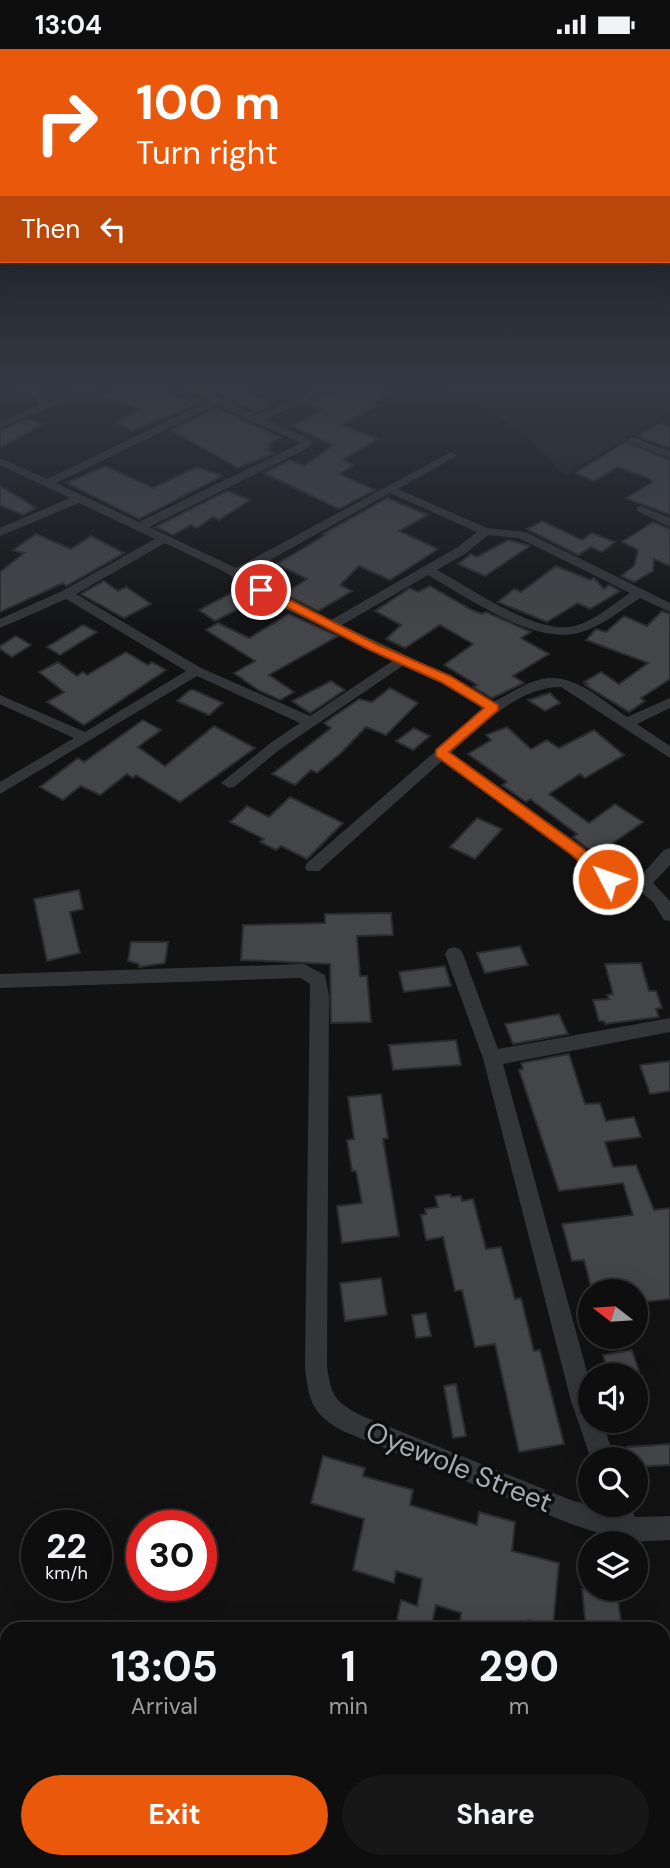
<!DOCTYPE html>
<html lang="en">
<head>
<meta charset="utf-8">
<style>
	:root { --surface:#0e0e0e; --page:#171717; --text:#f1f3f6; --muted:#9b9c9e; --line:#2e2e2e; --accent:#ea580c }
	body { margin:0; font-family:"DM Sans",sans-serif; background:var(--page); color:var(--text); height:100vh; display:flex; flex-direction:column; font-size:26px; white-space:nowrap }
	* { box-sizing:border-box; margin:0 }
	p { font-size:23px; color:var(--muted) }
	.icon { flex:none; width:38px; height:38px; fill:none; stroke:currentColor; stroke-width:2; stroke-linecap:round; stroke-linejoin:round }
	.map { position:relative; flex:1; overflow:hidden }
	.drawer { position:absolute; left:0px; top:1573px; width:670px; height:247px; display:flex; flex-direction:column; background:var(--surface); border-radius:21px 21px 0 0; box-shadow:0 7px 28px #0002,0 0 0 2px var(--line) }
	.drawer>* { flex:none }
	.guide { position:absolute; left:0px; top:0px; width:670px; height:214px; box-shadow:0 7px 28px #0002,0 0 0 2px var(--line); background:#ea580c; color:#fff; overflow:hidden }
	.needle { width:46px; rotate:287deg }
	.fabs { position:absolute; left:578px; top:1230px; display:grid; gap:14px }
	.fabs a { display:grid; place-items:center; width:70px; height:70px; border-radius:50%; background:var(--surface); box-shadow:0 7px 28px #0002,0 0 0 2px var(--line); font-size:35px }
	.speed { position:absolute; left:21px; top:1461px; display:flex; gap:14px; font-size:35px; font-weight:700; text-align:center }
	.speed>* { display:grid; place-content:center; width:91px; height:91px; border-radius:50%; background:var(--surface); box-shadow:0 7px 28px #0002,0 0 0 2px var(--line); line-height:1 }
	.speed small { font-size:18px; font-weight:400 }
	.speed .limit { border:10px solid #d22; background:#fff; color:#111 }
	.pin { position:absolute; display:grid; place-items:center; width:60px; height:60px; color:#fff; margin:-30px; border:4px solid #fff; border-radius:50%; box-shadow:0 2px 7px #0007 }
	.me { position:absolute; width:77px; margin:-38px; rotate:311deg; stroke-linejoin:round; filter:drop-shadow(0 0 5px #0008) }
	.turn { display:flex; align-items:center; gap:24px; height:147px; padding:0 21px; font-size:32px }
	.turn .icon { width:91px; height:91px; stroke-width:2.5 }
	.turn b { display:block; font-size:49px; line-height:60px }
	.then { display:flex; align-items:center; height:66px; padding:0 21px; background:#0003; gap:14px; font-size:26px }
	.eta { display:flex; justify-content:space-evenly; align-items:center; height:119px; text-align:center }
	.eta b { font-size:42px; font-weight:700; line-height:49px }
	.action { display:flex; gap:14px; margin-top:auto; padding:14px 21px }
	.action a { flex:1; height:80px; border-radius:42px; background:var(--accent); color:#fff; font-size:28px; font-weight:700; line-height:80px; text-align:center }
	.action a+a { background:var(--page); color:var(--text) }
	.status { display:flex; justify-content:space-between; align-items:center; height:49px; padding:0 35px; background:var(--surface); direction:ltr }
	.status svg { height:19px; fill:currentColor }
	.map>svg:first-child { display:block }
</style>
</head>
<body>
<div class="status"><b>13:04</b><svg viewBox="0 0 49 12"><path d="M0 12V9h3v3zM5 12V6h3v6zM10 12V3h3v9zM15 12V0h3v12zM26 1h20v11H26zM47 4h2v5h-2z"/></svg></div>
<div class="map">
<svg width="670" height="1819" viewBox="0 0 670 1819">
	<rect width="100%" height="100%" fill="#121213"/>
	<path fill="#1f251f" d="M 436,335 L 670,335 L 670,363 L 564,427 C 525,380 492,360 436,335 Z"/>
	<g fill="#444548" stroke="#2c2c2f" stroke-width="2">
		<polygon points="124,335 143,335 190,352 197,349 203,352 132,382 116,373 140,361 103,347"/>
		<polygon points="228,335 271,355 256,362 213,342"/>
		<polygon points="357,335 388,345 373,355 378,356 342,376 378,390 343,411 354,416 339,425 375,441 339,460 264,424 290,411 304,417 333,396 291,377 324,361 308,355 337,341 343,344"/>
		<polygon points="217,359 280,389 267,395 272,398 265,401 274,404 238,419 171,381"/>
		<polygon points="29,370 42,375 0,399 0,381"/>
		<polygon points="660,374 670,378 670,399 637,387"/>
		<polygon points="625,393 670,411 670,466 626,449 653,433 647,429 618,418 594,432 575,424"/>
		<polygon points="105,417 153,439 197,418 222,427 139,470 67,434"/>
		<polygon points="0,437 36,459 23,466 0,456"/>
		<polygon points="227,442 250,451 219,471 213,468 197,479 191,476 173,486 155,478"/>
		<polygon points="387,449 428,466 399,482 438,500 390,531 359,517 340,536 352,542 318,562 284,545 307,530 277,515 325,486 323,485"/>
		<polygon points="542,472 582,491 592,484 615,493 602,503 591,498 578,506 527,480"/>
		<polygon points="653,473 670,480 670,517 654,510 653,522 634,533 621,527 634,517 638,501 622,493"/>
		<polygon points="36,485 71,500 91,487 124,504 66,537 63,534 0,563 0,523 24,504 13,501"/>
		<polygon points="508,491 530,497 485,527 458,515 471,505 477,508"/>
		<polygon points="556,517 590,531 594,529 604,540 609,536 620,542 590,560 578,554 547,573 498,553 514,540 521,543"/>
		<polygon points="104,532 118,542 126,538 151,555 124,569 81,545"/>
		<polygon points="430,537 472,561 482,565 486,563 531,583 521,589 549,605 513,627 524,634 492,649 473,638 477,636 444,616 473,595 440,576 405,599 386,590 401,576 375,562 410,539 418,543"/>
		<polygon points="237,541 254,552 215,572 199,561"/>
		<polygon points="662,562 670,565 670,630 641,649 645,652 629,663 585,636 588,635 584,633 601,623 619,635 648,614 586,591 596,580 606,583 624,567 647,577"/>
		<polygon points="289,565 338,587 269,626 294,643 280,651 258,641 234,624 255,612 206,581 218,574 249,589"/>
		<polygon points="83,576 97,583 60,606 47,598"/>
		<polygon points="16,587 31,596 12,608 0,600 0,597"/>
		<polygon points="126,603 148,616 152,613 166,621 84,676 47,653 64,643 39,623 58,613 77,627 83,623 87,626"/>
		<polygon points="331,632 345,641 310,664 292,652"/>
		<polygon points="390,639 418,654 386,686 366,678 341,704 317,724 311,721 295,736 272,725 331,679 324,674 359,650 372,653"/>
		<polygon points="190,641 194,641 223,654 209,666 177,652"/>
		<polygon points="550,644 560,654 545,662 528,651"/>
		<polygon points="143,671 161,681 138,698 165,717 214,677 255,699 180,753 136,726 133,729 127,725 100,746 81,737 63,751 40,738 78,709 84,713"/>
		<polygon points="507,678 531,700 547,691 559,699 594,681 624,706 585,729 580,725 549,745 589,774 615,755 643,773 596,806 573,788 577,785 569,779 530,750 526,753 502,736 507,733 468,705 491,691 486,686"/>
		<polygon points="414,679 430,687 413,701 396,692"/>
		<polygon points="290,748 343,774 307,810 281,797 276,801 260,793 264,790 230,773 247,757 269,768"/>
		<polygon points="477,769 502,780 475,810 450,798"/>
		<polygon points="79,841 83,860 70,863 80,904 47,912 34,850"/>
		<polygon points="391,864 393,886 357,887 360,927 367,927 371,973 331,974 330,915 241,911 243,876 325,874 325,865"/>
		<polygon points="131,893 168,893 165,914 139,918 139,915 128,912"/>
		<polygon points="520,897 528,916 485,924 477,904"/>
		<polygon points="641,914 649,942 656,942 662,959 656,960 659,968 605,975 604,972 599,972 593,951 609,950 607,946 613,945 605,915"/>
		<polygon points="445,917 451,937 404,943 399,923"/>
		<polygon points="559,965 568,985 513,995 505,975"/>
		<polygon points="456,991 461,1016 393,1021 389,996"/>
		<polygon points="569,1005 585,1055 600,1054 606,1072 634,1068 641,1088 605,1093 613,1118 636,1116 654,1161 670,1159 670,1250 635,1254 635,1242 592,1242 584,1211 572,1212 562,1175 633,1166 623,1134 559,1142 519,1021 523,1020 521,1014"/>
		<polygon points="670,1012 670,1042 650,1045 640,1016"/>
		<polygon points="381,1045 388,1089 383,1090 399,1187 342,1194 337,1157 362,1154 356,1122 352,1122 347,1091 354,1090 348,1048"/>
		<polygon points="450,1145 451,1148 461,1147 462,1152 473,1150 486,1200 501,1198 515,1250 521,1249 534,1302 540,1301 564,1395 519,1403 495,1295 475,1298 462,1241 455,1242 443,1188 426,1191 421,1166 426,1165 425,1160 438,1158 435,1147"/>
		<polygon points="381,1229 387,1266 345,1272 340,1234"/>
		<polygon points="426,1264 431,1287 416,1289 412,1266"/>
		<polygon points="632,1301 639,1322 609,1326 603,1306"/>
		<polygon points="456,1335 466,1387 453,1389 444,1337"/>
		<polygon points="670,1395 670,1416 635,1418 635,1410 629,1410 627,1398"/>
		<polygon points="323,1407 365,1419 363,1427 413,1441 410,1456 477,1476 479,1463 515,1473 512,1502 559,1514 553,1577 528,1571 526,1580 459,1580 461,1564 436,1556 431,1580 395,1580 401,1551 417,1557 422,1530 396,1522 394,1534 353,1521 364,1470 311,1454"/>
		<polygon points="582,1540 617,1542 622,1580 586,1580"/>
	</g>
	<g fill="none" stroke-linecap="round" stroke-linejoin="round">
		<g fill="#333538" fill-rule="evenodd">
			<path d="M 9,335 C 23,334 41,340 48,353 L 92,335 L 105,335 L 0,379 L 0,372 L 39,356 L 36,350 Z"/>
			<path d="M 181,335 L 192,335 L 257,366 L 331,335 L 344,335 L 265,370 L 311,391 L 312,393 L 308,399 L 149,478 L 236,519 L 451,403 L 456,406 L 455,408 L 398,440 L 487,479 L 526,483 L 670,554 L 670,563 L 640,549 C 621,561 601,578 578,584 C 534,596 465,547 428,526 L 342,576 L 450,627 L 493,653 C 508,646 523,635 538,631 C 571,621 602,651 627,668 L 670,649 L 670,659 L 637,675 L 670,697 L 670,709 L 561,638 C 517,638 482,677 451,704 L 583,798 L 614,826 L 630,833 L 637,831 L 664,801 L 670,799 L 670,816 L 653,834 L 670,852 L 670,872 L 664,871 L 653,853 L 640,842 L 629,845 L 602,834 L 571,806 L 442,712 L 319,822 L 307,822 L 305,818 L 307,814 L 484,660 L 440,633 L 404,616 L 279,701 L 234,738 L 229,739 L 221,734 L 269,695 L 300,674 L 197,627 L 0,745 L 0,733 L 74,689 L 0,655 L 0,646 L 85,683 L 186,622 L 66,550 L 0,579 L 0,570 L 62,542 L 155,490 L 79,454 L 0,487 L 0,479 L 70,449 L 0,416 L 0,409 L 47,430 L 209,352 L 191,344 ZM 217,356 L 301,394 L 139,473 L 56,434 ZM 390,444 L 477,483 L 458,498 L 331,571 L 291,552 L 245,525 ZM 488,486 L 519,489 L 630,544 C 613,555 590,576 569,578 C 531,582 470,539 437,521 L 466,504 ZM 165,494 L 223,522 L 281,558 L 394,611 L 310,667 L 201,619 L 76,545 Z"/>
			<polygon points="632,388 670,402 670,409 628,393 627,391"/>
			<polygon points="641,457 670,469 670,478 637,462 637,458"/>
			<polygon points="454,898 460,900 463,905 498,1000 670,969 670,983 503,1015 590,1334 590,1372 602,1372 615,1410 591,1410 571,1352 483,1009 445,905 448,900"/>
			<path d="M 304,915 L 325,926 L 329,947 L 327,1317 C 331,1346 334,1352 360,1366 L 571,1451 L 608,1462 L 606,1456 L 630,1456 L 635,1468 L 670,1467 L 670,1491 L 627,1493 L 571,1475 L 345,1383 C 313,1367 308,1352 305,1317 L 310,935 L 301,929 L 0,939 L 0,925 Z"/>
			<polygon points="663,1659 670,1662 670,1693 663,1690"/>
		</g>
	</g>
	<linearGradient id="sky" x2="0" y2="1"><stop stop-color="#0a0a0a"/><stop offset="0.57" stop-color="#333944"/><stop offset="1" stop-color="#333944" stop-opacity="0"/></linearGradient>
	<rect width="670" height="589" fill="url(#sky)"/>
	<polygon fill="#ea580c" stroke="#983908" stroke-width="2" points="257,538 265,538 378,596 450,627 498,656 498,661 449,703 582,799 613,826 613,834 602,834 572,806 436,707 436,701 484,659 441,633 370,601 257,543"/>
	<g text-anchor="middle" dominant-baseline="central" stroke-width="7" stroke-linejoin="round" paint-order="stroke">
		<g font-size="28" fill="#a5abb2" stroke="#0d0d0e">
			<text transform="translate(459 1418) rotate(22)">Oyewole Street</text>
		</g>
	</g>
</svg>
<div class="fabs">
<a><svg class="needle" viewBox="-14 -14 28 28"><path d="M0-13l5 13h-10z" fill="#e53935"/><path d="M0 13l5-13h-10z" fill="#9b9c9e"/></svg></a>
<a><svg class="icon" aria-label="sound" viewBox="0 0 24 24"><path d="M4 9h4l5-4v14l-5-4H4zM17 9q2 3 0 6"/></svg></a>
<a><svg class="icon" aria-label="search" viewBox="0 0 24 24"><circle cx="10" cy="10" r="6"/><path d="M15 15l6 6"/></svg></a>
<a><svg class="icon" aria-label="layers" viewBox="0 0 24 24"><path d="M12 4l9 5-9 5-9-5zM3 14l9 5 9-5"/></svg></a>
</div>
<div class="speed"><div>22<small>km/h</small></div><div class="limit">30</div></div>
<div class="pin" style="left:261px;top:541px;background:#d93025"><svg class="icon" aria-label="arrive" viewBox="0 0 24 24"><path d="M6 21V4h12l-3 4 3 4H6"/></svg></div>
<svg class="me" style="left:608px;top:830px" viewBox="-20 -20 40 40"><circle r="17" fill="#ea580c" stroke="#fff" stroke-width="3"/><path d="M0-11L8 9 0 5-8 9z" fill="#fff"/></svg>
<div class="guide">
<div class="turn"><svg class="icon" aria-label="right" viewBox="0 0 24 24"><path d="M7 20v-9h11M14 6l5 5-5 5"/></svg><div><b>100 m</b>Turn right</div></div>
<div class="then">Then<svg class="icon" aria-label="left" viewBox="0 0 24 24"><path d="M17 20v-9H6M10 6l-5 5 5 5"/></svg></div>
</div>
<section class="drawer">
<div class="eta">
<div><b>13:05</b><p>Arrival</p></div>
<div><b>1</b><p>min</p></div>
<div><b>290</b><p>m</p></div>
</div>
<div class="action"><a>Exit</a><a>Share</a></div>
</section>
</div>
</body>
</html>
